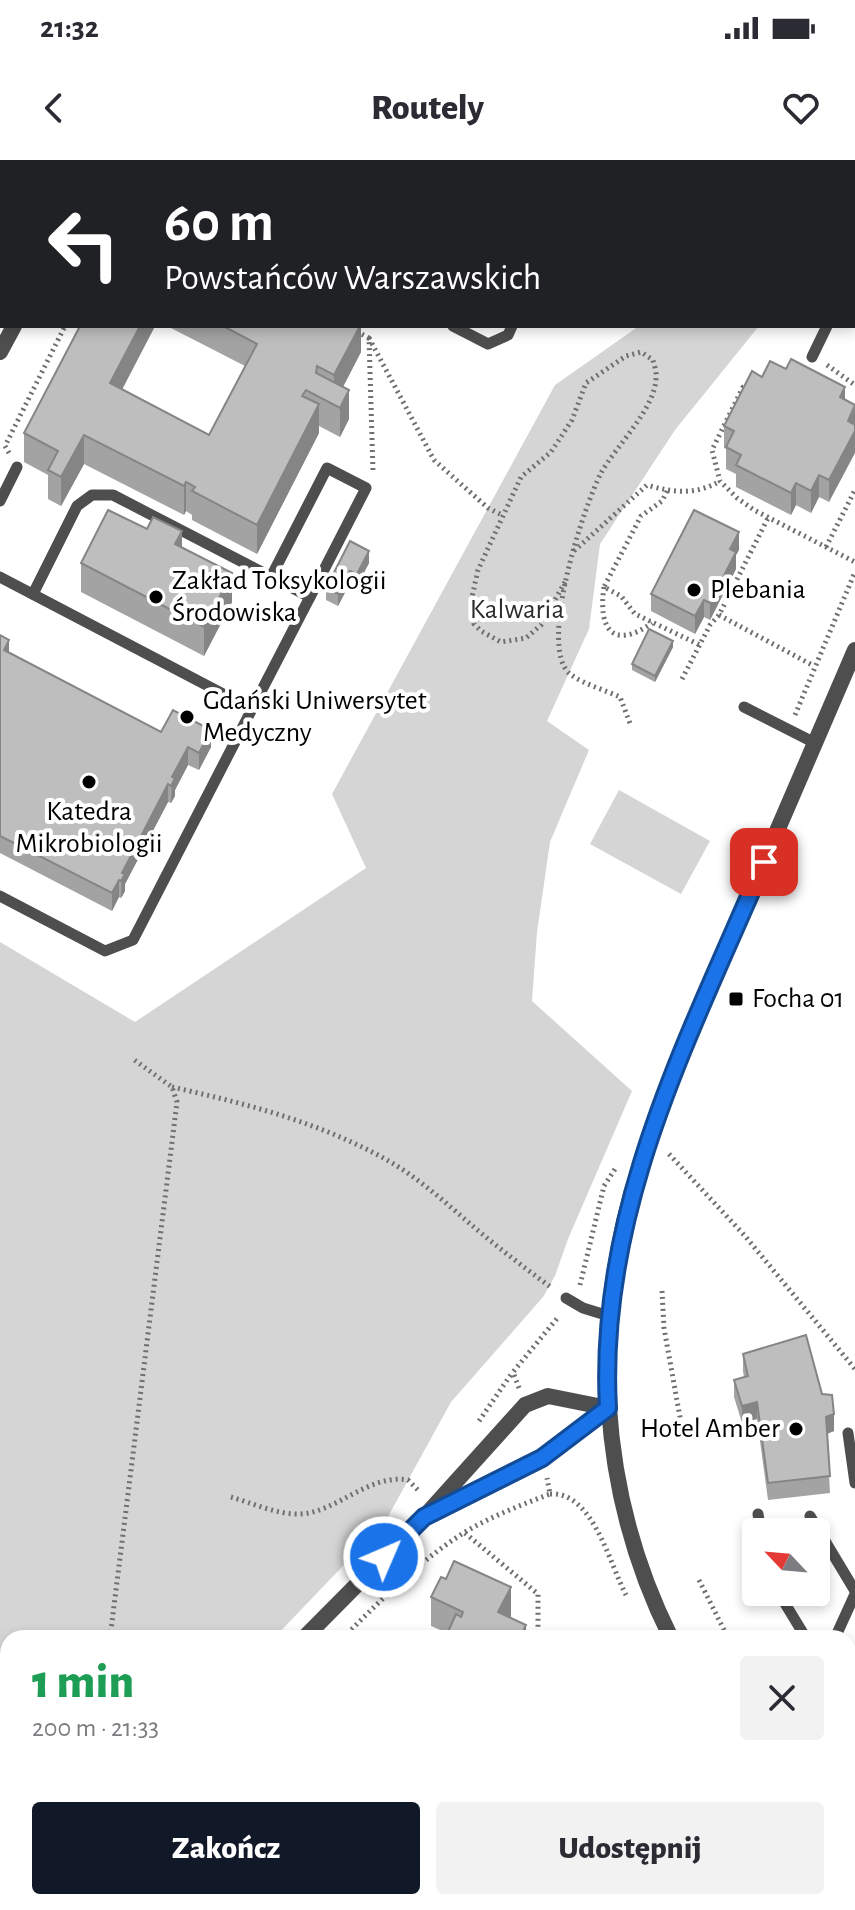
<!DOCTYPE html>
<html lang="pl">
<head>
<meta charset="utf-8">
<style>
	:root { --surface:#fff; --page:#f2f2f3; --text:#2b2b33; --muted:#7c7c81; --accent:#111827 }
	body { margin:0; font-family:"Alegreya Sans",sans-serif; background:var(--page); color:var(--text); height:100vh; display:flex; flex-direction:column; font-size:30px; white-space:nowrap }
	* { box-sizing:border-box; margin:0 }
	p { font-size:26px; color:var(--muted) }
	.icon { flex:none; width:44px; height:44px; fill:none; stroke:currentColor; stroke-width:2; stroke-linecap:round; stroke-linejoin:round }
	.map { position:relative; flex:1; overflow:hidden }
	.side { position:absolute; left:0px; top:1470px; width:856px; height:280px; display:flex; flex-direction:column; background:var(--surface); border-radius:24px 24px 0 0; box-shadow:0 4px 12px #0003 }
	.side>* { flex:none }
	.banner { position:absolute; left:0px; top:0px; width:856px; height:168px; box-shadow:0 4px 12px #0003; background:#202124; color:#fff; overflow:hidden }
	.needle { width:52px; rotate:296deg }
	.tools { position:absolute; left:742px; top:1358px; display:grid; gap:16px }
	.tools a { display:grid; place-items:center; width:88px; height:88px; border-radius:8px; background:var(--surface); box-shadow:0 4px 12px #0003; font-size:40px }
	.pin { position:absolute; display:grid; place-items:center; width:68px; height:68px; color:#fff; margin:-34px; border-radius:16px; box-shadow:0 4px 12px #0006 }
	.me { position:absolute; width:88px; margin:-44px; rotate:45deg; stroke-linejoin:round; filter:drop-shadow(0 0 6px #0008) }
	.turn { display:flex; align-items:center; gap:28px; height:168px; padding:0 32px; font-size:36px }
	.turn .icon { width:104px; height:104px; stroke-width:2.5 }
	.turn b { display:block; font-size:56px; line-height:68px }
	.round { display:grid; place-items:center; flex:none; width:84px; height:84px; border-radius:8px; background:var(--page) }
	.headline { display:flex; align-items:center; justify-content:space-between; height:136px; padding:0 32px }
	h1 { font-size:48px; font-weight:800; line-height:60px; color:#1e9e55 }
	.primary-button { display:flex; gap:16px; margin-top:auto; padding:16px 32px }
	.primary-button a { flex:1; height:92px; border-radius:8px; background:var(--accent); color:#fff; font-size:32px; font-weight:800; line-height:92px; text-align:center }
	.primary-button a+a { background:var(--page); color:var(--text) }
	.status { display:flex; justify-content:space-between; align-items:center; height:56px; padding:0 40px; background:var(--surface); direction:ltr }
	.status svg { height:22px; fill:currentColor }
	header { display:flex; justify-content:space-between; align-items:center; height:104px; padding:0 32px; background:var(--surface); font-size:36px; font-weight:800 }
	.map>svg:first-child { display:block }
</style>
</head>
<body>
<div class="status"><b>21:32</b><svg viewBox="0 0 49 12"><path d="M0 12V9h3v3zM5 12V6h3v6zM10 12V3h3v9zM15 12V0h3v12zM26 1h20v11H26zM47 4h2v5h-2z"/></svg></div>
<header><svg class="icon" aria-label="back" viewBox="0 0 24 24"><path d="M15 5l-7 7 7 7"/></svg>Routely<svg class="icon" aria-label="heart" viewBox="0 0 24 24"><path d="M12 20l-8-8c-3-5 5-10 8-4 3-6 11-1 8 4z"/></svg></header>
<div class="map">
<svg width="855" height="1750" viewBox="0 0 855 1750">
	<rect width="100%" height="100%" fill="#fff"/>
	<g fill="#d5d5d5">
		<polygon points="0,0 64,0 2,2 0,140"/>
		<polygon points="680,0 855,0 855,58 854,2"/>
		<polygon points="639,166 759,166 675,270 600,384 589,469 547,561 589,590 550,682 537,772 532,841 632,931 568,1079 555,1116 543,1137 451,1242 385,1362 274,1478 8,1478 8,1631 0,1631 0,782 135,862 366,708 332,634 555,225"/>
		<polygon points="619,630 710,681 681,734 590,684"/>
		<polygon points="8,1652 8,1742 12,1742 5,1750 0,1750 0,1653"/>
	</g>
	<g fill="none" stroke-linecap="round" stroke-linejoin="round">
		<g stroke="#707070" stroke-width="5" stroke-dasharray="2 4" stroke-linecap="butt">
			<polyline points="143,2 144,0"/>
			<polyline points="346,166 369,178 373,312"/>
			<polyline points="369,178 434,300 488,348 502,355"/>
			<polyline points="827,205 855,225"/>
			<polyline points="749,224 743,227 712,290 720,321 737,338 754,350 855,402"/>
			<polyline points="9,293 5,286 65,166"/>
			<polyline points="667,331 662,341 641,356 604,427 621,436 635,454 700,485"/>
			<polyline points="826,387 855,330"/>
			<path d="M 574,391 L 647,325 C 674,333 696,335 720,321"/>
			<path d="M 565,422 L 541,465 L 526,478 L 501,482 L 481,471 L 474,464 L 472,437 L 478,410 L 521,317 L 551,292 L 572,260 L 586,223 L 626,196 L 641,192 L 653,200 C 654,205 657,212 656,218 C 655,249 616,286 601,313 C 584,346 537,487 570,514 C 583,524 605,530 620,537 L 631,566"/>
			<path d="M 604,427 C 598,468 612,491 652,463"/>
			<polyline points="719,455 814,506"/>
			<polyline points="682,519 710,465 719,455 768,358"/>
			<polyline points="795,555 855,412"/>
			<path d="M 172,927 C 247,944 319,962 387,1000 C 419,1018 447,1044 475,1068 C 500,1089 526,1109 552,1128"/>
			<polyline points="669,994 745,1076 855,1209"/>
			<polyline points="580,1125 604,1026 615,1009"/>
			<polyline points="662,1131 664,1168 681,1263"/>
			<polyline points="519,1228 513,1212 559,1156"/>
			<polyline points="479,1261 512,1213"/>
			<path d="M 550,1334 C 593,1331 610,1405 626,1435"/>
			<path d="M 231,1337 C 252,1343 278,1355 300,1354 C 335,1353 370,1313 408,1320 L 419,1331"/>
			<polyline points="465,1373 538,1434 538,1478"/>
			<polyline points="699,1420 728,1478"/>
			<polyline points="110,1478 177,942 172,927 133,899"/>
			<path d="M 343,1478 C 381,1440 419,1401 465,1372 C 492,1356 521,1345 550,1334 L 547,1318"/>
			<polyline points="6,1536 8,1548"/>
			<polyline points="848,1539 855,1525"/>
			<polyline points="848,1673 855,1681"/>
			<polyline points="138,1742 154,1750"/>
			<polyline points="86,1750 93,1742"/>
			<polyline points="305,1750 309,1742"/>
			<polyline points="635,1750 638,1742"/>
		</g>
		<g stroke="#4e4e4e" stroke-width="11">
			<polyline points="169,0 172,2"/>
			<polyline points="854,135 855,135"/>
			<polyline points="453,166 488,184 508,175 512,166"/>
			<polyline points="812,197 827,166"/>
			<polyline points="0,341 17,307"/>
			<polyline points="0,417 252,549 133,780 105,791 0,736"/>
			<polyline points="271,417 327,308 366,328 310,437"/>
			<polyline points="33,434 77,346 92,335 113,335 310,437 252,549"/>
			<polyline points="744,547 815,583"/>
			<polyline points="566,1138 583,1148 609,1156"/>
			<polyline points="848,1273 855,1323"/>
			<polyline points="758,1354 761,1372"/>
			<polyline points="810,1356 855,1431"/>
			<polyline points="778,1432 806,1478"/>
			<polyline points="835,1478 855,1434"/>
			<polyline points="0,1646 8,1647"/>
			<polyline points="718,1742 727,1750"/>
			<polyline points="243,1750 247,1742"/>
		</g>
		<g stroke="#4e4e4e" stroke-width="16">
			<polyline points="99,2 100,0"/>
			<polyline points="0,192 14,166"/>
			<polyline points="848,1576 855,1560"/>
			<polyline points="221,1742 236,1750"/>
		</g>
		<g stroke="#4e4e4e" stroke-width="16">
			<polyline points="431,1353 542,1298 608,1248"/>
			<polyline points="304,1478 424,1357 525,1245 548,1236 608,1248"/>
			<path d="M 671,1478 C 598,1332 589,1163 639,1008 C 661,939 691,873 719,806 C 764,701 810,596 855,490"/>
			<polyline points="848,1723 855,1731"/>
			<polyline points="37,1750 44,1742"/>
		</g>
	</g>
	<g fill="#a3a3a3">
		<polygon points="286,0 495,0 494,2 289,2"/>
		<polygon points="80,166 155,166 122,230 209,275 245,206 167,166 361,166 361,192 343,227 349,259 340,277 319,266 319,273 257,394 192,360 192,355 186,351 184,355 84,304 61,346 48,339 48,315 24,302 24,273"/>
		<polygon points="786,209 845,227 829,342 819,337 811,353 796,345 791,355 736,327 736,314 726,309 726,289 724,288 724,266 762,217"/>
		<polygon points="350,381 369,403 357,426 350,423 338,446 326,440 326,428"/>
		<polygon points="182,388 232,442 204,496 81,432 81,403"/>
		<polygon points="739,390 736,395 736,409 710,460 704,457 695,474 651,451 651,434"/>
		<polygon points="0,475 9,492 161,572 211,587 199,610 188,605 175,630 175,636 171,643 168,642 125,724 125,731 121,738 119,737 112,751 0,693"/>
		<polygon points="673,487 655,522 632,510 632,504"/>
		<polygon points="743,1194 822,1234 834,1271 827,1274 830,1333 768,1340 757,1259 742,1263 734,1237 734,1220 744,1217 743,1211"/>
		<polygon points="431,1437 511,1456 510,1458 526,1478 447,1478 447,1473 431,1466"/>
	</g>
	<g fill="#858585">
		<polygon points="480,0 495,0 494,2 479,2"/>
		<polygon points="140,166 155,166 110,252 110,223"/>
		<polygon points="360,166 361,166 361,192 334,244 334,215"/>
		<polygon points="845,227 845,249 840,237"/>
		<polygon points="349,230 349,259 340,277 340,248"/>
		<polygon points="319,244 319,273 257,394 257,365"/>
		<polygon points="855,247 855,268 848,261"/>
		<polygon points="855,271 855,293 829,342 829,320"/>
		<polygon points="84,275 84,304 61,346 61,317"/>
		<polygon points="819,315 819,337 811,353 811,331"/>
		<polygon points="186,322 186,351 184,355 184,326"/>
		<polygon points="796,323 796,345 791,355 791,333"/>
		<polygon points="182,371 182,400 175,384"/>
		<polygon points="739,372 739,390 736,395 736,409 710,460 710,443 730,389"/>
		<polygon points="369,391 369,403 357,426 357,414"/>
		<polygon points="350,411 350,423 338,446 338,434"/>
		<polygon points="232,413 232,442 204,496 204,467"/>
		<polygon points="704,440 704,457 695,474 695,456"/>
		<polygon points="9,480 9,497 4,490"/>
		<polygon points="673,481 673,487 655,522 655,516"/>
		<polygon points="211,570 211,587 199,610 199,593"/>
		<polygon points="188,587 188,605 175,630 175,636 171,643 172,617"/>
		<polygon points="168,624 168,642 125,724 125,731 121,738 122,713"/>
		<polygon points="119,720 119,737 112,751 112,733"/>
		<polygon points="757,1242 757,1259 742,1263 742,1246"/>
		<polygon points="834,1254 834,1271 826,1274 826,1257"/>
		<polygon points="511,1427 511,1456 499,1478 498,1452"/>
		<polygon points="526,1465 526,1478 520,1478"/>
	</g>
	<g fill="#bebebe" stroke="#858585" stroke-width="2">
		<polygon points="342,0 480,0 479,2 346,2"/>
		<polygon points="80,166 140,166 110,223 209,275 257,184 223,166 360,166 334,215 317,206 316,213 349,230 340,248 306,230 302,236 319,244 257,365 192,331 195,327 186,322 184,326 84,275 61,317 48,310 58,291 24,273"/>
		<polygon points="791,199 845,227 840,237 855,245 848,261 855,265 855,271 829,320 819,315 811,331 796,323 791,333 736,305 741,295 726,287 734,271 724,266 752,211 762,217 770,201 786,209"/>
		<polygon points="108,350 147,369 153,357 182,371 175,384 232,413 204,467 81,403"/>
		<polygon points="694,350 739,372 730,389 736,392 710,443 704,440 695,456 651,434"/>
		<polygon points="350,381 369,391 357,414 350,411 338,434 326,428"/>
		<polygon points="649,469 673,481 655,516 632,504"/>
		<polygon points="0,475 9,480 4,490 161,572 173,550 211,570 199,593 188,587 172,617 175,618 171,626 168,624 122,713 125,714 121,721 119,720 112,733 0,676"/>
		<polygon points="806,1175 822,1234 832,1235 834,1254 826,1257 830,1316 768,1323 757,1242 742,1246 734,1220 748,1216 743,1194"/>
		<polygon points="454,1401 511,1427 498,1452 526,1465 520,1478 454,1478 447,1474 456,1454 461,1457 463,1452 431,1437 441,1417 446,1419"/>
		<polygon points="395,1742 495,1742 499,1744 496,1750 391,1750"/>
		<polygon points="495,1742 512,1742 508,1750 499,1750 499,1744"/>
	</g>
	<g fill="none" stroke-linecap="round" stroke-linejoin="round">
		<defs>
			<path id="route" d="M 384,1397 L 424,1357 L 542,1298 L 608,1248 C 597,1050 689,878 764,702"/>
		</defs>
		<use href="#route" stroke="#114b97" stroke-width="20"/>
		<use href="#route" stroke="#1a73e8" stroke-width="14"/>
	</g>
	<g fill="#000" stroke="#fff" stroke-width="3">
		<circle cx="694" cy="430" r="8"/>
		<circle cx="156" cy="437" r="8"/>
		<circle cx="187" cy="557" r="8"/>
		<circle cx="89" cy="622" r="8"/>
		<rect x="728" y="831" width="16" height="16" rx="4"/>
		<circle cx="796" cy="1269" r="8"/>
	</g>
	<g text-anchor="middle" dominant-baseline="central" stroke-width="8" stroke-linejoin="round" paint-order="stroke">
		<g font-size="28" fill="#000" stroke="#fff" text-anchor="start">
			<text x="172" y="421">Zakład Toksykologii<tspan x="172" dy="32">Środowiska</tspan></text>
			<text x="710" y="430">Plebania</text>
			<text x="203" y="541">Gdański Uniwersytet<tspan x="203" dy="32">Medyczny</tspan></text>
			<text x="89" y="652" text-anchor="middle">Katedra<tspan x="89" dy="32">Mikrobiologii</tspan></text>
			<text x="752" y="839">Focha 01</text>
			<text x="780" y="1269" text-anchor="end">Hotel Amber</text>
		</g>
		<g font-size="28" fill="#2c2c2c" stroke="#fff">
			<text x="517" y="450">Kalwaria</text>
		</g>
	</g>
</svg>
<div class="tools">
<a><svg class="needle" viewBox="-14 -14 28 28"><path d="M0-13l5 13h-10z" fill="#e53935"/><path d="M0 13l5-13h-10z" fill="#7c7c81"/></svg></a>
</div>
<div class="pin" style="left:764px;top:702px;background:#d93025"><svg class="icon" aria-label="arrive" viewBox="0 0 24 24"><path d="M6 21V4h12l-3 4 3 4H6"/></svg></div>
<svg class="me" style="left:384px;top:1397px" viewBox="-20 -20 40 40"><circle r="17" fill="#1a73e8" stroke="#fff" stroke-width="3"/><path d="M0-11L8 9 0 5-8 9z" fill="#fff"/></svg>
<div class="banner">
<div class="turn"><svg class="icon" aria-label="left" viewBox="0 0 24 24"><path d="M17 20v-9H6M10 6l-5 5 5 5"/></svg><div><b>60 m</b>Powstańców Warszawskich</div></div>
</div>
<section class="side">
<div class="headline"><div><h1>1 min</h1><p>200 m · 21:33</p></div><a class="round"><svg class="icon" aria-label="close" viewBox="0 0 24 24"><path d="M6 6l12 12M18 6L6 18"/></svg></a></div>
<div class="primary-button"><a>Zakończ</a><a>Udostępnij</a></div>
</section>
</div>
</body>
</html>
